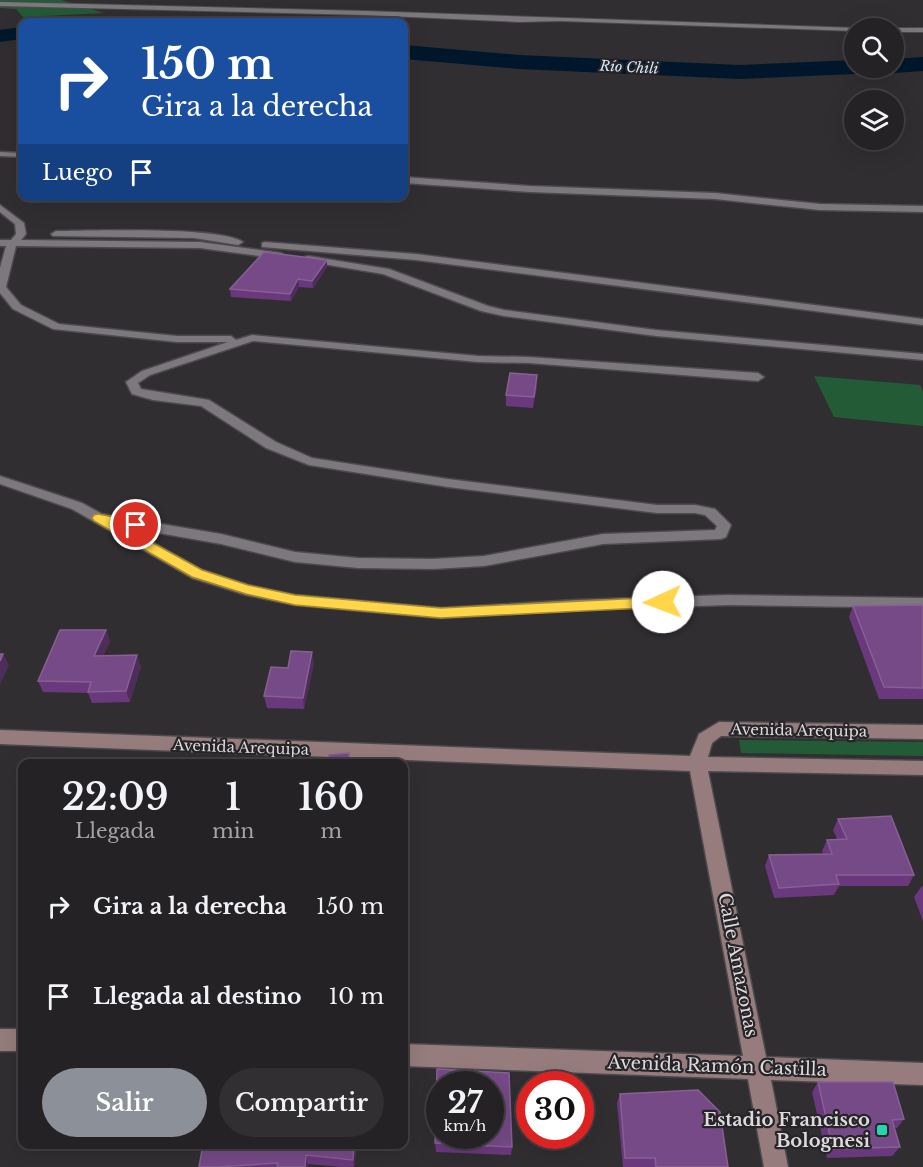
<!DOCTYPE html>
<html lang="es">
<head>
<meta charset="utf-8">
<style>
	:root { --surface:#252226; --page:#312f32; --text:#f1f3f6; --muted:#a3a4a7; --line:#423f43; --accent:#8c9099 }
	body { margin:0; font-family:"Libre Baskerville",serif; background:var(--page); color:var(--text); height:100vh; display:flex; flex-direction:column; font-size:22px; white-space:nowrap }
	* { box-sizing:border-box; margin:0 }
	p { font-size:20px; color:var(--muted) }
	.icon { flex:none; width:33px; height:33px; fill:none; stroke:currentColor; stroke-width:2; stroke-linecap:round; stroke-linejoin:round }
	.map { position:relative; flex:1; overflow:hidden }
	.side { position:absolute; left:18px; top:759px; width:390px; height:390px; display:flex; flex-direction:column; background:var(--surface); border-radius:12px; box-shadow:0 6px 24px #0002,0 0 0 2px var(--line) }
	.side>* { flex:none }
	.banner { position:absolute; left:18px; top:18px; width:390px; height:183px; border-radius:12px; box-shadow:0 6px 24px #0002,0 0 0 2px var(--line); background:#1a4fa0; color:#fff; overflow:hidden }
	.tools { position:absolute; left:844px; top:18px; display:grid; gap:12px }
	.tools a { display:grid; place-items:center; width:60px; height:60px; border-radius:50%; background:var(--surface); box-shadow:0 6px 24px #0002,0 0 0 2px var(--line); font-size:30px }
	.speed { position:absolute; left:426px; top:1071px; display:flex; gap:12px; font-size:30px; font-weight:700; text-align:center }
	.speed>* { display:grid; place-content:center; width:78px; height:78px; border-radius:50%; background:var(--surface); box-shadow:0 6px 24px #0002,0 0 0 2px var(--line); line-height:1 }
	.speed small { font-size:15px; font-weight:400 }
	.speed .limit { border:9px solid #d22; background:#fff; color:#111 }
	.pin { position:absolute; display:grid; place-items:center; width:51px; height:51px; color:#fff; margin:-26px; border:3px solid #fff; border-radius:50%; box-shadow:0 2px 6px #0007 }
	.me { position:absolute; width:66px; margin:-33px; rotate:268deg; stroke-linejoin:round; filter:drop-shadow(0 0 4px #0008) }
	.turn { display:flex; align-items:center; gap:21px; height:126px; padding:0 24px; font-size:27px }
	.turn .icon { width:78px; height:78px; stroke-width:2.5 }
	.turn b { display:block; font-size:42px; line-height:51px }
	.then { display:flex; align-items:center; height:57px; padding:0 24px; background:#0003; gap:12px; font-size:22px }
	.eta { display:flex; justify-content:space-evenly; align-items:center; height:102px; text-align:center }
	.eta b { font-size:36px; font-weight:600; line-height:42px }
	.action { display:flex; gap:12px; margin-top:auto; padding:12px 24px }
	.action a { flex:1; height:69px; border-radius:36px; background:var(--accent); color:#fff; font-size:24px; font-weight:600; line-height:69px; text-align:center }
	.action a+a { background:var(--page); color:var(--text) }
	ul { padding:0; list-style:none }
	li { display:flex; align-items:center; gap:18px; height:90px; padding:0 24px }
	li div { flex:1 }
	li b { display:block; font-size:22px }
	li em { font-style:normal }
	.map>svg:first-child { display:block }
</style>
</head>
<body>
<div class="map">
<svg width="923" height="1167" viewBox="0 0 923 1167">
	<rect width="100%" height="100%" fill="#312e32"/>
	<g fill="#235b36">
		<polygon points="0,0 61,0 104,13 23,17 16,9 0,8"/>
		<polygon points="814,376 920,385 923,391 923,426 834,417"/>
		<polygon points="739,740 923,742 923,756 741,753"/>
	</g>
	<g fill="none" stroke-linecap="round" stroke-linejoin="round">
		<g fill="#00172b" fill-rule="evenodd">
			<polygon points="22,27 22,39 0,42 0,30"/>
			<polygon points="404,45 519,55 740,65 855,60 855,68 866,68 863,72 855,74 740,79 519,69 404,59"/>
			<polygon points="923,57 923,71 894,73 886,71 884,68 894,68 894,59"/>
		</g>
		<defs>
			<g id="lane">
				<polygon points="0,2 366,11 857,28 855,31 560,21 519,22 366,15 0,6"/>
				<polygon points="893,28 923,28 923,32 894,32"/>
			</g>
			<g id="street">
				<polygon points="0,152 22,153 22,157 0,156"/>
				<polygon points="404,177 530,186 715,193 820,204 923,206 923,212 820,210 715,199 530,192 404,183"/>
				<polygon points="0,205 24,223 26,234 21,240 200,242 281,253 286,256 281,259 200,248 16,246 6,287 21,305 59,324 177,336 231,336 236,340 252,335 478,356 529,357 758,373 764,377 758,381 529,363 478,362 253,341 150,375 138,383 141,389 209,400 276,442 312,458 448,479 657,505 695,505 715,509 731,525 726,537 721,539 603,544 484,566 433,569 358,568 295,562 221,544 125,527 202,570 248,585 295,595 441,608 576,600 728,595 923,598 923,608 728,605 576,610 441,618 295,605 246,595 192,578 72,509 0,484 0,476 82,503 102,514 221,534 295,552 358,558 433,559 484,556 603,534 715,530 717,526 705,515 695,513 657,513 448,487 309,465 266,448 201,406 153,400 132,394 126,382 142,371 228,342 177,342 53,329 13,309 0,293 0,268 6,246 0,246 0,240 11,240 16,234 15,224 0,212"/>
				<path d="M 56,231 C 90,231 220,226 243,242 L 238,245 L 194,238 L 53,236 L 51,234 Z"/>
				<polygon points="265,242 416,254 923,319 923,325 416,260 262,247 262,243"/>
				<polygon points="308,256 389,269 488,306 504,310 656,330 923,354 923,360 656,336 504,316 481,311 383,274 305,261 305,257"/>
			</g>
			<g id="secondary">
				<polygon points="719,722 923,725 923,739 721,736 712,743 708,757 923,761 923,775 708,771 766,1057 923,1063 923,1085 771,1080 788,1167 764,1167 748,1079 404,1066 404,1044 743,1056 690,771 0,744 0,730 690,756 699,734"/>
				<rect x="0" y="1029" width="22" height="22"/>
			</g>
		</defs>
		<use href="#lane" stroke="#4c4a4d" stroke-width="2"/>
		<use href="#street" stroke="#4c4a4d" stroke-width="3"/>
		<use href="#secondary" stroke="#4c4a4d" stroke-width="3"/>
		<use href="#lane" fill="#7c787d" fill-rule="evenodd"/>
		<use href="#street" fill="#7c787d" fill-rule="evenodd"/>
		<use href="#secondary" fill="#967c7d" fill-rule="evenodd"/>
	</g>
	<g fill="#6a387c">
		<polygon points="327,267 313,288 299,287 291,301 231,297 230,289"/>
		<polygon points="537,386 533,408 506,406 506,395"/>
		<polygon points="923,605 923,699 879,699 849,617 853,606"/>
		<polygon points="106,630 110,641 103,656 141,666 130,702 92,703 88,693 43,692 38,681"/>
		<polygon points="314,663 304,709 267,708 264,696"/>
		<polygon points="838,819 914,875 908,886 839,886 834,895 774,898 765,866 769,855 823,854 822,851 827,840 837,839 833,830"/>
		<polygon points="923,886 923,921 914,897 921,887"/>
		<polygon points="818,1082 904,1119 897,1128 894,1128 900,1147 892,1156 827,1158 812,1092"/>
		<polygon points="620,1094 728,1167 623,1167 617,1103"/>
		<polygon points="435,1143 512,1147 511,1155 436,1152"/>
		<polygon points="357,1144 354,1167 341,1167 308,1164 308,1167 199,1167"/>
	</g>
	<g fill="#4e2d5a">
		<polygon points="327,260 327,267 313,288 312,281"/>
		<polygon points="298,279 299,287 291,301 290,294"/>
		<polygon points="537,375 537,386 533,408 534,397"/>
		<polygon points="106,630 110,641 98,667 94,656"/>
		<polygon points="312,652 314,663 304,709 303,698"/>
		<polygon points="3,654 9,665 0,685 0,661"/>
		<polygon points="137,655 141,666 130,702 126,691"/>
		<polygon points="354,1144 357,1144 354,1167 353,1160"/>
		<polygon points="306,1155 308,1164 308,1167 305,1167"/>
	</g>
	<g fill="#764a87" stroke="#866094" stroke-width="1.5" fill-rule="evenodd">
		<polygon points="264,252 327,260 312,281 298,279 290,294 230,289"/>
		<polygon points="510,373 537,375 534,397 506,395"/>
		<polygon points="923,605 923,688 884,687 853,606"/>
		<polygon points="60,630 106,630 94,656 137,655 126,691 88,692 91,682 38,681"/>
		<polygon points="291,651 312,652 303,698 264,696 271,667 288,668"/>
		<polygon points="0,654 3,654 0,661"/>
		<polygon points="349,753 349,764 328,764 329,755"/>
		<polygon points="382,758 382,764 352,764"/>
		<polygon points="219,763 262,763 262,764"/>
		<polygon points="891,816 914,875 836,875 839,884 779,888 769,855 832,854 827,840 847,839 838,819"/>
		<path d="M 437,1069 L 509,1073 L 512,1147 L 435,1143 ZM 440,1084 L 490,1084 L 490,1136 L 440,1136 Z"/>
		<polygon points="818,1082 893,1082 904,1119 892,1120 900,1147 833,1149"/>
		<polygon points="698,1090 720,1112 728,1167 656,1167 655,1158 625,1158 620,1094"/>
		<polygon points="203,1144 354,1144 353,1160 306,1155 305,1167 277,1167 278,1163 217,1167 199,1167"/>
	</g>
	<polygon fill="#ffd54a" stroke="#a68a30" stroke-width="1.5" points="98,514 140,522 142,525 140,528 124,527 202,570 248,585 295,595 441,608 663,597 670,602 663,607 441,618 295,605 246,594 192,577 94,521 92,518 94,515"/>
	<rect fill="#25d5ae" stroke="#272528" stroke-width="2" x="876" y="1124" width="12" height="12" rx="3"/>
	<g text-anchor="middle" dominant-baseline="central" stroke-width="4.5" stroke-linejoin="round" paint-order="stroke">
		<g font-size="14" font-style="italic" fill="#d3e7f8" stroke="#272528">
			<text transform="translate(629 67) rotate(3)">Río Chili</text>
		</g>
		<g font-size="15" fill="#dcdadd" stroke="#272528">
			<text transform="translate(799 730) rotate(1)">Avenida Arequipa</text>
			<text transform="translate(241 747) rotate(2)">Avenida Arequipa</text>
		</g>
		<g font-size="18" fill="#dcdadd" stroke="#272528">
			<text transform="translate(738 965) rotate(79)">Calle Amazonas</text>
			<text transform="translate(717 1066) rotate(2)">Avenida Ramón Castilla</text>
		</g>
		<g font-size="18" font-weight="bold" fill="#dcdadd" stroke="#272528" text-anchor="end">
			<text x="870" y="1120">Estadio Francisco<tspan x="870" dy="21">Bolognesi</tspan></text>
		</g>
	</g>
</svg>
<div class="tools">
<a><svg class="icon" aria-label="search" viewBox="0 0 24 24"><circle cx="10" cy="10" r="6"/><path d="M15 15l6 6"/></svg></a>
<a><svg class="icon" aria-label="layers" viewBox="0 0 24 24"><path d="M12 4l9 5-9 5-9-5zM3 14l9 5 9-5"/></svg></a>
</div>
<div class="speed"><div>27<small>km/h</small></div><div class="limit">30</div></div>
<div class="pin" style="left:136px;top:525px;background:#d93025"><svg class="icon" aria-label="arrive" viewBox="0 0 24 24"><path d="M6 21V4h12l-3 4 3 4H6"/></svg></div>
<svg class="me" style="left:663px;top:602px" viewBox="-20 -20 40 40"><circle r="19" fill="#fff"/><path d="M0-13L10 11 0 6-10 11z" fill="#ffd54a"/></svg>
<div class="banner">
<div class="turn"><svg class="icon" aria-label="right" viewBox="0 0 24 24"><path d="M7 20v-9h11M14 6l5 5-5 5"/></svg><div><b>150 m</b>Gira a la derecha</div></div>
<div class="then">Luego<svg class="icon" aria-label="arrive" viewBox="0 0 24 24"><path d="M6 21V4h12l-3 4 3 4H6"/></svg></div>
</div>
<section class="side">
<div class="eta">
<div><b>22:09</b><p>Llegada</p></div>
<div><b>1</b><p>min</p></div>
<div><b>160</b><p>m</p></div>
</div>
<ul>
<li><svg class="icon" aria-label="right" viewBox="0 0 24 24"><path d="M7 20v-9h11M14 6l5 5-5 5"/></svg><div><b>Gira a la derecha</b></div><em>150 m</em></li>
<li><svg class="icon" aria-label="arrive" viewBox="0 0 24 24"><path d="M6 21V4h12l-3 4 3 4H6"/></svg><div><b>Llegada al destino</b></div><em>10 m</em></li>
</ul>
<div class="action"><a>Salir</a><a>Compartir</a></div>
</section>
</div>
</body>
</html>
